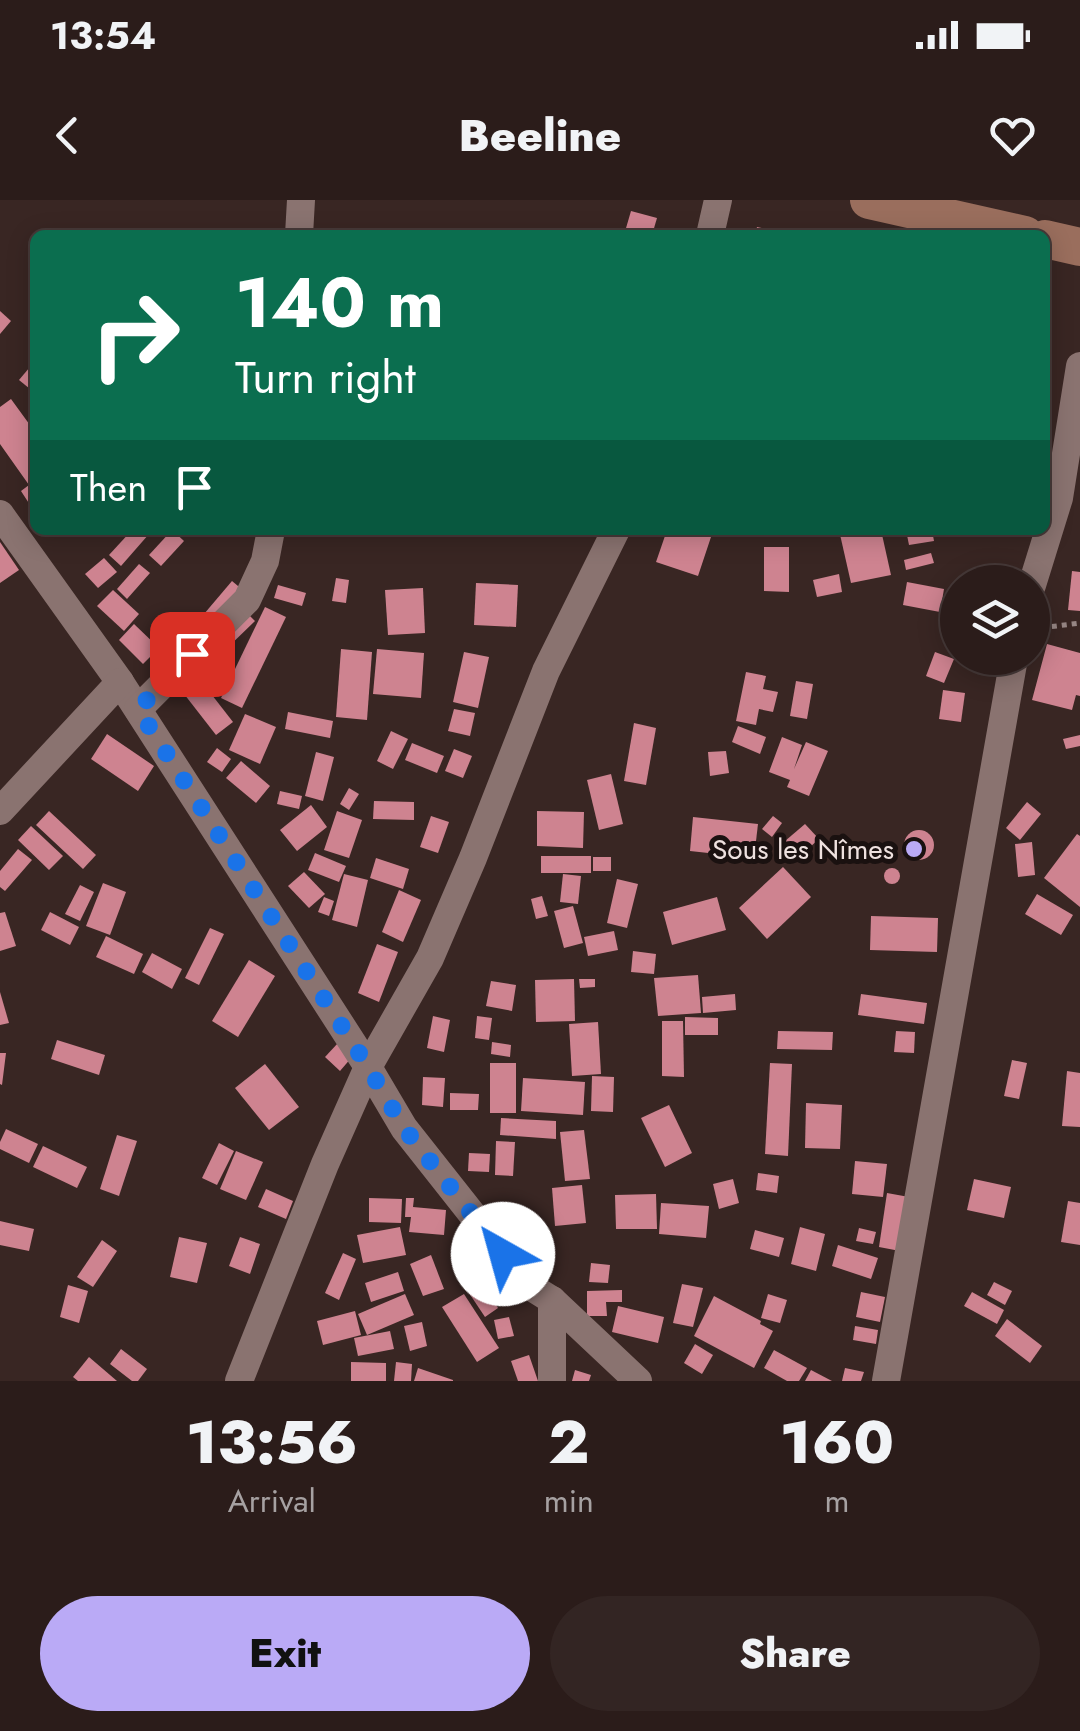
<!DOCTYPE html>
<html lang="en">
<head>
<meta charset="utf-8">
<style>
	:root { --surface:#2b1c1a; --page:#332523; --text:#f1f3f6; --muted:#a6a1a2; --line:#473a39; --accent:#baaaf6 }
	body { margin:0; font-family:Jost,sans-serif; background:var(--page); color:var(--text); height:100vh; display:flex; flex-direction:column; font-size:38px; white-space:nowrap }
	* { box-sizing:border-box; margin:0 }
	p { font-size:32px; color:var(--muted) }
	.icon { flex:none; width:55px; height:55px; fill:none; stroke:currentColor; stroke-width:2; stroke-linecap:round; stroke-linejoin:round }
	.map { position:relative; height:1181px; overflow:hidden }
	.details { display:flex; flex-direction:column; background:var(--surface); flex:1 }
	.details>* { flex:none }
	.top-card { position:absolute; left:30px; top:30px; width:1020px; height:305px; border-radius:15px; box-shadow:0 5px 25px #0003,0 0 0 2px var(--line); background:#0b6e4f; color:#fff; overflow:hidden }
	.fabs { position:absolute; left:940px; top:365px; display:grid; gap:20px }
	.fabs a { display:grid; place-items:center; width:110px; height:110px; border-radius:50%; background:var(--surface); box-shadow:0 5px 25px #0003,0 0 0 2px var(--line); font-size:50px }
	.pin { position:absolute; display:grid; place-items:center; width:85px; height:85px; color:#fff; margin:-42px; border-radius:20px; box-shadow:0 5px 15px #0006 }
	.me { position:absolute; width:110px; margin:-55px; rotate:322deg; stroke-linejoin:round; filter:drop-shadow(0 0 8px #0008) }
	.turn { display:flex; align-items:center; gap:35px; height:210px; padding:0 40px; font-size:45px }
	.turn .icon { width:130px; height:130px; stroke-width:2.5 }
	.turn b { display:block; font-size:70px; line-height:85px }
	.then { display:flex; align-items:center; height:95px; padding:0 40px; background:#0003; gap:20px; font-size:38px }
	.eta { display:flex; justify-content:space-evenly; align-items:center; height:170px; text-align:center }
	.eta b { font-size:60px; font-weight:800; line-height:70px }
	.button { display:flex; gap:20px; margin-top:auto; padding:20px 40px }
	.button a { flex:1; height:115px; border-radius:60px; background:var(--accent); color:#111; font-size:40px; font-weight:800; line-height:115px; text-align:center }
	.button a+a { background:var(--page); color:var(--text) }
	.status { display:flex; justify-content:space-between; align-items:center; height:70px; padding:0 50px; background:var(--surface); direction:ltr }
	.status svg { height:28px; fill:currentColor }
	header { display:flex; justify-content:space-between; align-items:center; height:130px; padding:0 40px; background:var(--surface); font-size:45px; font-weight:800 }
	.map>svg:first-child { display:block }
</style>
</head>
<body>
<div class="status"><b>13:54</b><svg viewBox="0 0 49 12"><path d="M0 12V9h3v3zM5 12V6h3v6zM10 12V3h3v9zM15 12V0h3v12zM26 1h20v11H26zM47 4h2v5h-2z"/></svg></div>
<header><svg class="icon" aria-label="back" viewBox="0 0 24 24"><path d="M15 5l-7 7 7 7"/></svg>Beeline<svg class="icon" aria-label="heart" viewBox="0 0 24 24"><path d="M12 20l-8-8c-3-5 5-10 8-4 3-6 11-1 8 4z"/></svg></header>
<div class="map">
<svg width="1080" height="1181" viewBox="0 0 1080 1181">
	<rect width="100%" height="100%" fill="#392623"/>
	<g fill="#ce8390">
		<polygon points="631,11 657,18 652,35 624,35"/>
		<polygon points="757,27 785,33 784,35 755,35"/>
		<polygon points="0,111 11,121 0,134"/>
		<polygon points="35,161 35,193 19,180"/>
		<polygon points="11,199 35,232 35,306 32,308 21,291 29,285 0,244 0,207"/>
		<polygon points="132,330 144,330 149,334 121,366 109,355"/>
		<polygon points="172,330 184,341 161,366 149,355"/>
		<polygon points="667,330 689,330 711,337 698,376 656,362"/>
		<polygon points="839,330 881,330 891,375 851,383"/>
		<polygon points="906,330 932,330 934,341 909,345"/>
		<polygon points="0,342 19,370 0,383"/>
		<polygon points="764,347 789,347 789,392 764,391"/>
		<polygon points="931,353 934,363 906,370 904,360"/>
		<polygon points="104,358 117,372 98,388 85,374"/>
		<polygon points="139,364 150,373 127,399 117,389"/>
		<polygon points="1072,371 1080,372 1080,411 1068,410"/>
		<polygon points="839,374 842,392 817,397 813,380"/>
		<polygon points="336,378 349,380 346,403 332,401"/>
		<polygon points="232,381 244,391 204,437 193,427"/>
		<polygon points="907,382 944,389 940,412 903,405"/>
		<polygon points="476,383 518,385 516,427 474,425"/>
		<polygon points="278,385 306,393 302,406 274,398"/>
		<polygon points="423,388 425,433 388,435 385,390"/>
		<polygon points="113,390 139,414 124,431 97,406"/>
		<polygon points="241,407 255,421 222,453 233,464 214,483 190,459"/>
		<polygon points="265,407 286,417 242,508 221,498"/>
		<polygon points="134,424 159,448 143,464 119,440"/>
		<polygon points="1047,444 1080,453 1080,496 1076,495 1072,510 1032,500"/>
		<polygon points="341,449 372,452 367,520 336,517"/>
		<polygon points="377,449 424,453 421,498 373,494"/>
		<polygon points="464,452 489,457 478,508 453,502"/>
		<polygon points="935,452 954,459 944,483 926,476"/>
		<polygon points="191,468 233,522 216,535 174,481"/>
		<polygon points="746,472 766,476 763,489 778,492 773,512 759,509 756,525 736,521"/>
		<polygon points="796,481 813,484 807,519 790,516"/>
		<polygon points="943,490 965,493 961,522 939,519"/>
		<polygon points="454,509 475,513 470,536 448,531"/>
		<polygon points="288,512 333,521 330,538 285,529"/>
		<polygon points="245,514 276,527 260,564 229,550"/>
		<polygon points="634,523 656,528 646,585 624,581"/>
		<polygon points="738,526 766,537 760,554 732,542"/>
		<polygon points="391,531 408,539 393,569 377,561"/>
		<polygon points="107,534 154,566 138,591 91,559"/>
		<polygon points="1080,535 1080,546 1066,549 1063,539"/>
		<polygon points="782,537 802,545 794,569 806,542 828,551 809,596 787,587 790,580 769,572"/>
		<polygon points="412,543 444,556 437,573 405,560"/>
		<polygon points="217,548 231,559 222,572 207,562"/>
		<polygon points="454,549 472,556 463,578 445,571"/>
		<polygon points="726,551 729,573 710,576 708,552"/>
		<polygon points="316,552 334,557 323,601 305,596"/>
		<polygon points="241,561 270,586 256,603 226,578"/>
		<polygon points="611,574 623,624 599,630 587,580"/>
		<polygon points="349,588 359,594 349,610 340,604"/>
		<polygon points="280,591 302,596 299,609 277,604"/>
		<polygon points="374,601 414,602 414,620 373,619"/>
		<polygon points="1027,602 1041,614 1020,640 1006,628"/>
		<polygon points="311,605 327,627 297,651 280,630"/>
		<polygon points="49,611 96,655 83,669 36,625"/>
		<polygon points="337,611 362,620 349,658 324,650"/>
		<polygon points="537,611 584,612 583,648 537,646"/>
		<polygon points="431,616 449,622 438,653 420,647"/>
		<polygon points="773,616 782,623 772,637 762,629"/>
		<polygon points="693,617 758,624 754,658 690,651"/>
		<polygon points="805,624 819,639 792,663 778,647"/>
		<polygon points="31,626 63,656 49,670 18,640"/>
		<circle cx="919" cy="645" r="15"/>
		<polygon points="1077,634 1080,636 1080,707 1044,678"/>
		<polygon points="1032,642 1035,675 1018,677 1015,644"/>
		<circle cx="855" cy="654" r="8"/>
		<polygon points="18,649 32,660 5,691 0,687 0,671"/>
		<polygon points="315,653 346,666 339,682 308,670"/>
		<rect x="541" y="656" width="50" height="17"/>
		<rect x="593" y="657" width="18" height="14"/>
		<polygon points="376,658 409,669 403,689 370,678"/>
		<polygon points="783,667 811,697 767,739 739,708"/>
		<circle cx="892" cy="676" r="8"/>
		<polygon points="304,672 325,694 309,708 288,686"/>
		<polygon points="344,674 368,680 357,727 332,720"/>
		<polygon points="563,674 581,676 578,704 560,702"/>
		<polygon points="617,679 638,684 627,728 607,723"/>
		<polygon points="103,683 126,692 110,735 86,726"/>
		<polygon points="80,685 94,692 80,721 65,714"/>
		<polygon points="399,690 421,700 403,742 382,732"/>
		<polygon points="1037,694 1073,715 1061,735 1025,714"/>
		<polygon points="542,696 548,716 536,719 531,699"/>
		<polygon points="324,697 334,701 329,716 318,712"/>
		<polygon points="717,697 726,730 672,745 663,712"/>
		<polygon points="573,706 583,743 564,748 554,711"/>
		<polygon points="5,712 16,746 0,751 0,713"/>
		<polygon points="50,712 79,727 70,745 41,730"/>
		<polygon points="871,716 938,718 937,752 870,750"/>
		<polygon points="210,728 224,734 199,785 185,778"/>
		<polygon points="614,731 618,750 588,756 584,737"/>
		<polygon points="106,736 143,754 134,774 96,757"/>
		<polygon points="377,744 398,752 379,802 358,793"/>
		<polygon points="633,751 656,754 654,774 631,772"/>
		<polygon points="152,753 182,769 172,789 142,772"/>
		<polygon points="249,760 275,776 238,837 212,821"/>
		<polygon points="698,775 701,813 658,816 654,778"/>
		<polygon points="574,779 575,821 536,822 535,780"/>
		<polygon points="579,779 595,779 595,787 580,788"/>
		<polygon points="491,781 516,785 512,811 486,806"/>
		<polygon points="0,792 9,823 0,825"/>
		<polygon points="735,794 736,810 703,813 702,797"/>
		<polygon points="861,794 927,803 924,824 858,815"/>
		<polygon points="433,816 450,820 444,852 427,848"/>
		<polygon points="477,816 492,818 489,840 475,838"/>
		<polygon points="685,817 718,818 718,835 685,835"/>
		<polygon points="662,821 683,821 684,877 662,876"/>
		<polygon points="598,822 601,874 572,876 569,824"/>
		<polygon points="778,831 833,832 832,850 777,849"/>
		<polygon points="896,831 915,832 914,853 894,852"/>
		<polygon points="57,840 105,855 99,875 51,859"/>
		<polygon points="492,842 511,845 510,857 491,854"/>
		<polygon points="338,843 352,857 340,871 325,857"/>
		<polygon points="0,853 6,853 2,885 0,884"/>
		<polygon points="1012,860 1027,863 1019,899 1004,896"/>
		<rect x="490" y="863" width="26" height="50"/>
		<polygon points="770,863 792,864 788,956 765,954"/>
		<polygon points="265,864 299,907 269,930 235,888"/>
		<polygon points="1067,871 1080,873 1080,927 1062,926"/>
		<polygon points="592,876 614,877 613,912 591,911"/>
		<polygon points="423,877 445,878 443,907 422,905"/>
		<polygon points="523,878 585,882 583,915 521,911"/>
		<polygon points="450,893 479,894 478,910 450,910"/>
		<polygon points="806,903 842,905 840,949 805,948"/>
		<polygon points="669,905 692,953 665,967 641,918"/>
		<polygon points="501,918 556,921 556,939 500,935"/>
		<polygon points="6,929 38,944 29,963 0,949 0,942"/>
		<polygon points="584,930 590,979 565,981 560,932"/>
		<polygon points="117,935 137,941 119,996 100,989"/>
		<polygon points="496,941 515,942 513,976 495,975"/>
		<polygon points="219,943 234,951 217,985 202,978"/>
		<polygon points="43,946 87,967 77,988 33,967"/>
		<polygon points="236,951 263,962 246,1000 220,989"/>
		<polygon points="469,953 490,954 489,972 468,971"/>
		<polygon points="855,961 887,964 883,997 852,994"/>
		<polygon points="758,973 779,976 777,993 756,990"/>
		<polygon points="733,979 739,1003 719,1009 713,984"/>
		<polygon points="974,979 1011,987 1004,1018 967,1010"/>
		<polygon points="582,985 586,1023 555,1026 552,988"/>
		<polygon points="266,989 293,1001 286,1019 258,1007"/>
		<polygon points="887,993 909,997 900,1051 879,1047"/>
		<polygon points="656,994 657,1029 616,1029 615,995"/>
		<polygon points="369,998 402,999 401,1023 369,1022"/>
		<polygon points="406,998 414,998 413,1007 446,1010 444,1035 409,1032 411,1017 405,1017"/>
		<polygon points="1068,1001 1080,1003 1080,1045 1061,1042"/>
		<polygon points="661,1003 709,1006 706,1038 659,1034"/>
		<polygon points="0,1021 34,1029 29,1051 0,1045"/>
		<polygon points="400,1027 406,1055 363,1063 357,1035"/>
		<polygon points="800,1027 825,1034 816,1071 791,1064"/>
		<polygon points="859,1028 876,1032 873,1044 856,1041"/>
		<polygon points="755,1030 784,1038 779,1057 750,1049"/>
		<polygon points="179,1037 207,1043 197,1083 170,1077"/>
		<polygon points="240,1037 260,1044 250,1074 229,1066"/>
		<polygon points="102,1040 117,1051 93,1087 77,1077"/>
		<polygon points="838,1045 878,1058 871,1079 832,1066"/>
		<polygon points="343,1053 356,1059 339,1100 325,1093"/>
		<polygon points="431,1055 444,1089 423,1096 410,1064"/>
		<polygon points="591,1063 610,1065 608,1083 589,1082"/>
		<polygon points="398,1072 404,1091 371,1102 365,1083"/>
		<polygon points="994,1082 1012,1091 1005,1105 987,1095"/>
		<polygon points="682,1084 703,1088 693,1127 673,1123"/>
		<polygon points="68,1085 88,1091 79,1123 60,1117"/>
		<polygon points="482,1085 498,1108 485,1117 469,1093"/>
		<polygon points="622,1090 622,1102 606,1102 607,1116 587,1116 587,1091"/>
		<polygon points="861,1092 885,1097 880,1122 856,1117"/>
		<polygon points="972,1092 1004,1110 997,1124 964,1106"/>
		<polygon points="405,1094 414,1115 367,1135 358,1114"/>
		<polygon points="464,1094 499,1148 477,1162 442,1107"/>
		<polygon points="768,1094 787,1100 780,1123 761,1118"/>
		<polygon points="714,1096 761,1121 760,1124 773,1131 754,1168 694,1136"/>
		<polygon points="618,1106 664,1117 658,1143 612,1132"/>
		<polygon points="355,1111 361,1135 323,1145 317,1121"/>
		<polygon points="509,1117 514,1136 498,1139 494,1120"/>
		<polygon points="1007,1119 1042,1146 1030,1163 995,1136"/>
		<polygon points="422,1122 427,1146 410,1151 404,1126"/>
		<polygon points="855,1126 878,1130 876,1144 853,1140"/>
		<polygon points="390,1131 394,1149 358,1156 354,1138"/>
		<polygon points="695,1144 713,1155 702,1174 684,1163"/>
		<polygon points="121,1149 147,1169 138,1181 132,1181 110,1164"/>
		<polygon points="774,1150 807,1168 799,1181 787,1181 764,1168"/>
		<polygon points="529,1155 538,1181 518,1181 511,1161"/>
		<polygon points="89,1157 117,1181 78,1181 73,1177"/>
		<polygon points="351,1162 386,1163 386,1181 351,1181"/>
		<polygon points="396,1162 412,1164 411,1181 394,1181"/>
		<polygon points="418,1168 453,1180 453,1181 414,1181"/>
		<polygon points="845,1168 864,1172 861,1181 842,1181"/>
		<polygon points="575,1170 591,1175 589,1181 572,1181"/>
		<polygon points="811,1170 832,1181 805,1181"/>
	</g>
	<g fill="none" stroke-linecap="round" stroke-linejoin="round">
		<polyline stroke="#968684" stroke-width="5" stroke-dasharray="5 5" stroke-linecap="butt" points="1032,429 1080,423"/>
		<g stroke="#8a7370" stroke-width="28">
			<polyline points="299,35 301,0"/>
			<polyline points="710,35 718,0"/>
			<polyline points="0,314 120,482 368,867 404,928 528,1085 552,1100 638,1181"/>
			<polyline points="1032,385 1059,298 1080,166"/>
			<polyline points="138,509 247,400 265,361 271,330"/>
			<polyline points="0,611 120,482"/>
			<polyline points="239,1181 325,964 368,867 430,758 473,658 546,471 616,330"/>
			<polyline points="552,1181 552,1100"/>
			<polyline points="886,1181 1014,458"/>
		</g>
		<g stroke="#9a6e5d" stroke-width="38">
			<polyline points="869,0 1025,35"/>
			<polyline points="1045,39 1080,47"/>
		</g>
	</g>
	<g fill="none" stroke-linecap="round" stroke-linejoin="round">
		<polyline stroke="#1a73e8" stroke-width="18" stroke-dasharray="0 32.4" points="192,454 138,509 368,867 404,928 503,1054"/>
	</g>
	<circle fill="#baaaf6" stroke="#1a1110" stroke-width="4" cx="914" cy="649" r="10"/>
	<g text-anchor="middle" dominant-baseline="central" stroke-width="10" stroke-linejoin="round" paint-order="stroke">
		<g font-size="28" fill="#eee1df" stroke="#1a1110" text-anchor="end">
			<text x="894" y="649">Sous les Nîmes</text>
		</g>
	</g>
</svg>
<div class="fabs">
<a><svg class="icon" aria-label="layers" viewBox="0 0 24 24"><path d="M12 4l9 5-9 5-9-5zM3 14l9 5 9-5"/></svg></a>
</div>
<div class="pin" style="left:192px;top:454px;background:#d93025"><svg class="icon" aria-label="arrive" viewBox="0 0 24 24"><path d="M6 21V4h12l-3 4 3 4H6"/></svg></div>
<svg class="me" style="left:503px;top:1054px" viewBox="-20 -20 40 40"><circle r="19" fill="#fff"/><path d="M0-13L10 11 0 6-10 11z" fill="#1a73e8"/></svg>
<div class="top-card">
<div class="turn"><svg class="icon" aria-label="right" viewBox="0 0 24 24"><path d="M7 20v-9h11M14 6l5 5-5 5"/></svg><div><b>140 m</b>Turn right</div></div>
<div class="then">Then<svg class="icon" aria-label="arrive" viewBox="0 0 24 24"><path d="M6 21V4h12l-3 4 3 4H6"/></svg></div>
</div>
</div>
<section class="details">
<div class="eta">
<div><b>13:56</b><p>Arrival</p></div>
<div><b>2</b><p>min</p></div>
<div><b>160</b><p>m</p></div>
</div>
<div class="button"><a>Exit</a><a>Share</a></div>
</section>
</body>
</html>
